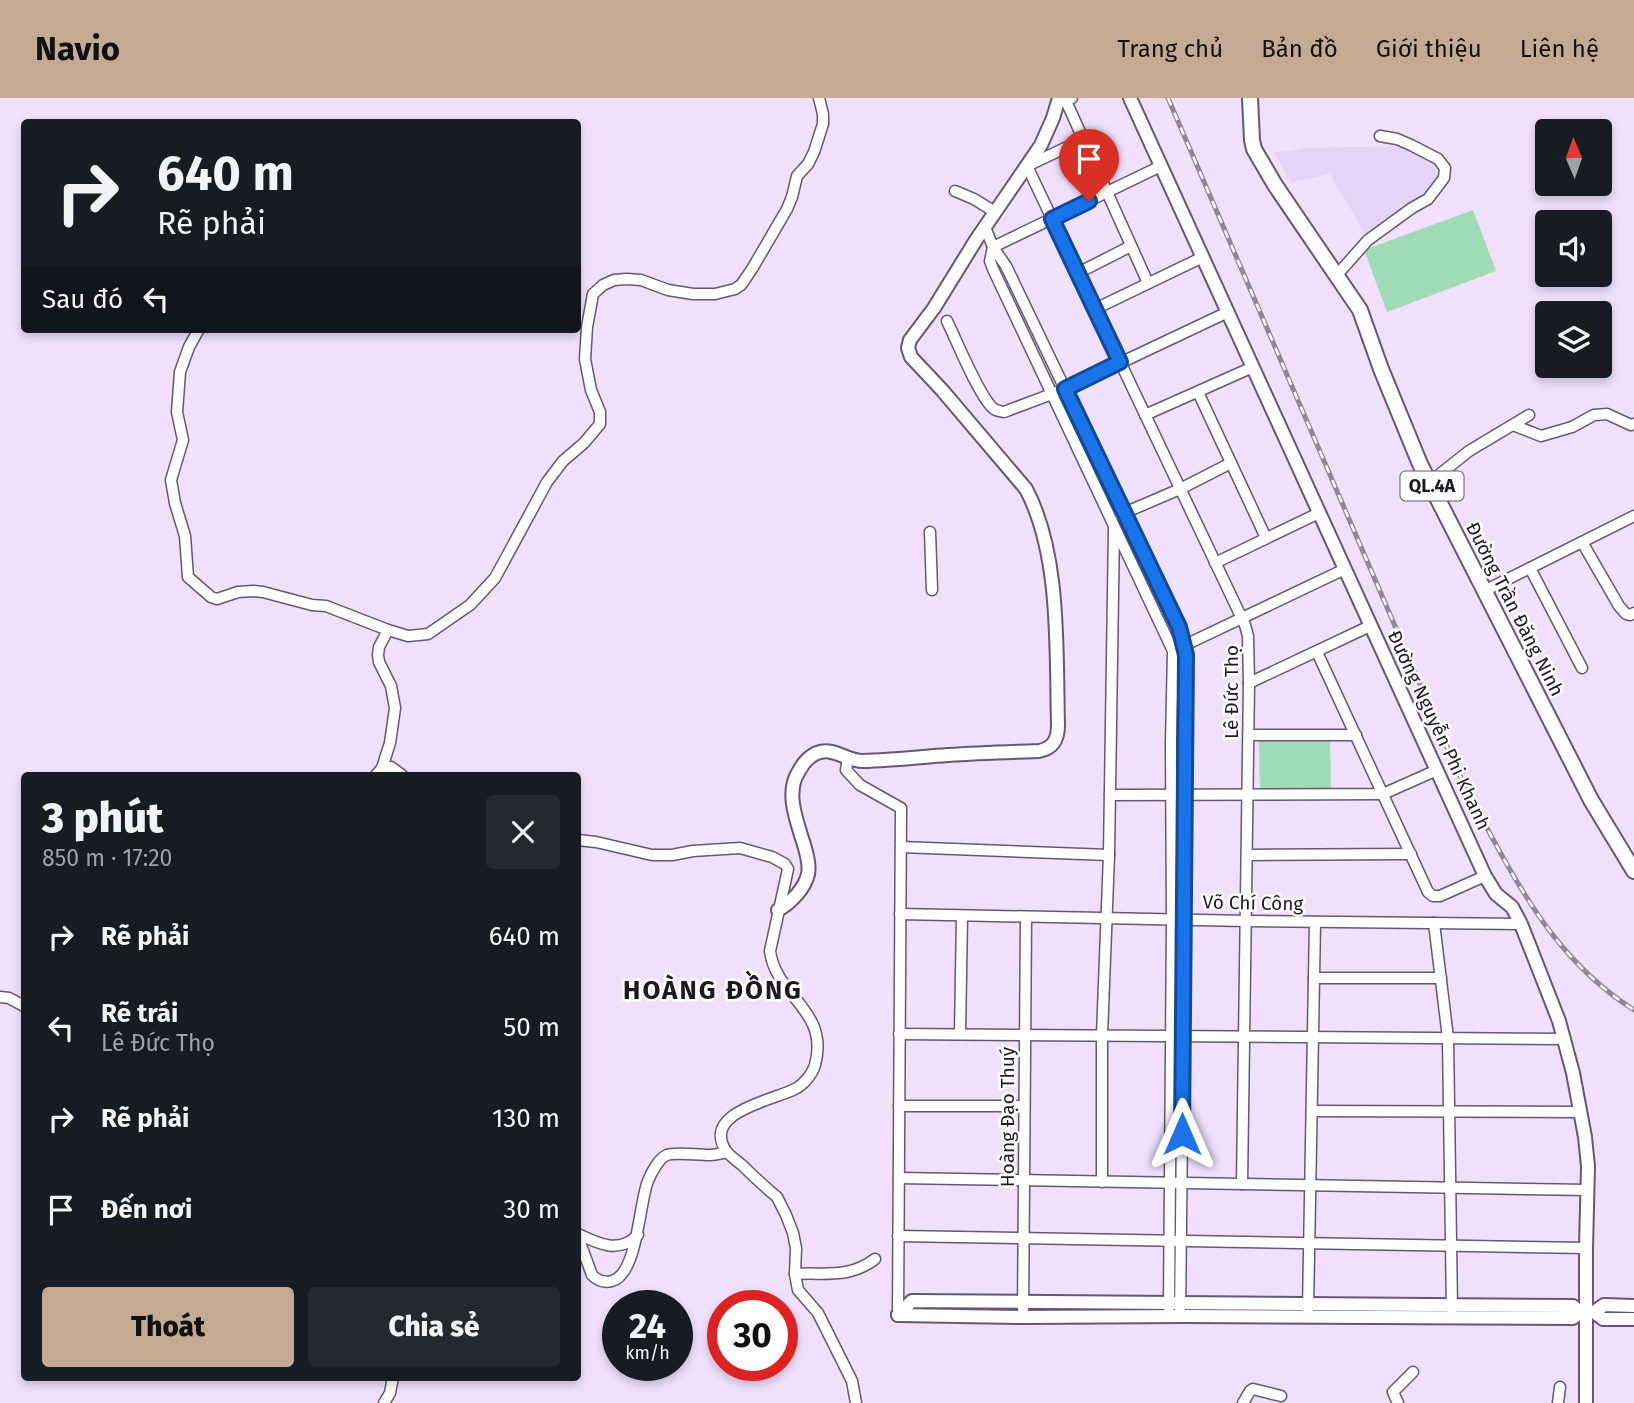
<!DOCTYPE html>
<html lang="vi">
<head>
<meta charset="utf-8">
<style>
	:root { --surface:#171b24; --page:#242831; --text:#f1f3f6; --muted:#9ea1a6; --accent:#c5aa93 }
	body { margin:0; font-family:"Fira Sans",sans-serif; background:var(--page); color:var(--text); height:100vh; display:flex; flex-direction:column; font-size:26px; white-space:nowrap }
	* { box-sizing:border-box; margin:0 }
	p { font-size:23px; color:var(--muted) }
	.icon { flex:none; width:38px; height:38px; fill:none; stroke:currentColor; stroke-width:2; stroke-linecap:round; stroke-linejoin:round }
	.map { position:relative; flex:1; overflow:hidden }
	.panel { position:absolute; left:21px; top:674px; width:560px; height:609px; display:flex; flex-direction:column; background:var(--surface); border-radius:7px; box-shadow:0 4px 10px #0003 }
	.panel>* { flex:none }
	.banner { position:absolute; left:21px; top:21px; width:560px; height:214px; border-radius:7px; box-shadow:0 4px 10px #0003; background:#171b24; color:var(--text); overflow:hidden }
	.needle { width:46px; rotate:358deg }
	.controls { position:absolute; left:1535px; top:21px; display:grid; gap:14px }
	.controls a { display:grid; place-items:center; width:77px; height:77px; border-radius:7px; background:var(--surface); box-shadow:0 4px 10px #0003; font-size:35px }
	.speed { position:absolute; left:602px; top:1192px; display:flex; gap:14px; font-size:35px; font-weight:700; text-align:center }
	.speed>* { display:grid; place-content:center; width:91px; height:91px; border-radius:50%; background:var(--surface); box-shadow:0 4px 10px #0003; line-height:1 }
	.speed small { font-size:18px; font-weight:400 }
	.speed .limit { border:10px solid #d22; background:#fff; color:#111 }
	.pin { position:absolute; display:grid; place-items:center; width:60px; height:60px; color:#fff; margin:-72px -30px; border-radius:50% 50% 50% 0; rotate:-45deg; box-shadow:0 0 7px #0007 }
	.pin .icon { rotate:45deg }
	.me { position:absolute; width:77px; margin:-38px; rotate:0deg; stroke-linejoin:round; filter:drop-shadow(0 0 5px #0008) }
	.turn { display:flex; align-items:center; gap:24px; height:147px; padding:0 21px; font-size:32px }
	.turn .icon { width:91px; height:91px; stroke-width:2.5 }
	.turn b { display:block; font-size:49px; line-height:60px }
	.then { display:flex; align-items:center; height:66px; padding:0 21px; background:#0003; gap:14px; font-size:26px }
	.round { display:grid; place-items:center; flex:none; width:74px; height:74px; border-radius:7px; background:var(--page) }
	.headline { display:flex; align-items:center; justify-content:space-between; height:119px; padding:0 21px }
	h1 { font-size:42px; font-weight:800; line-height:52px }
	.action { display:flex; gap:14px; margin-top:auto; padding:14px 21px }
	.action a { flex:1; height:80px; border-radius:7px; background:var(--accent); color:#111; font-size:28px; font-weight:800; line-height:80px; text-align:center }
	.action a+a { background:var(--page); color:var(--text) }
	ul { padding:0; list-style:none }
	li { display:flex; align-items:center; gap:21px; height:91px; padding:0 21px }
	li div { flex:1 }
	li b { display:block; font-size:26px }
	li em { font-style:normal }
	header { display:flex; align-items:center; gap:42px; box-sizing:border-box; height:98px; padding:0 35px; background:var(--accent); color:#111 }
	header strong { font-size:33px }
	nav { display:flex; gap:38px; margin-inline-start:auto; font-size:24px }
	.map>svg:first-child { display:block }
</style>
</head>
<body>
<header>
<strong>Navio</strong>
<nav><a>Trang chủ</a><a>Bản đồ</a><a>Giới thiệu</a><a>Liên hệ</a></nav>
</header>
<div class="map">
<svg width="1634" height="1305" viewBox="0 0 1634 1305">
	<rect width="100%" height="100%" fill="#f0e0fc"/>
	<polygon fill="#e6d3f5" points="1408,48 1433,63 1438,67 1441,75 1423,101 1366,137 1330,76 1291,84 1274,55 1305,50"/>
	<g fill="#9fdbb6">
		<polygon points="1473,112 1496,173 1387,214 1364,152"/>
		<polygon points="1330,641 1331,691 1260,693 1259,643"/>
	</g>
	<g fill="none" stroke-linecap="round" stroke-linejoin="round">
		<defs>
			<g id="minor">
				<polyline points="1072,0 1066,3 1148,185"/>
				<polyline points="1084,41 1027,68 1245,527 1248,538 1249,585 1242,1086"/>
				<polyline points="955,93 974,101 995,114"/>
				<polyline points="985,129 993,149 1006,168 1179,529 1185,547 1187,568 1180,1218"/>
				<polyline points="993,149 990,163 993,171 1173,553 1171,645 1172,821 1169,1210"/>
				<polyline points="993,149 1161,68"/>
				<polyline points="1078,175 1131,148"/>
				<polyline points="1336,178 1368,142 1412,110 1428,101 1444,80 1445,70 1438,61 1411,47 1397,41 1380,38"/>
				<polyline points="1095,211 1203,159"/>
				<path d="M 947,223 C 956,241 980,301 994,311 C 997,313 1000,313 1004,314 L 1065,291 L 1228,214"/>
				<polyline points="199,231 189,249 180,274 177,314 183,342 171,382 175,405 185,438 188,479 211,499 217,501 238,494 253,493 263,494 312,507 326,508 388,532 408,538 428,536 470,507 495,480 547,384 563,363 584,345 600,326 600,314 591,292 585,261 587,229 593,196 603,187 614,182 626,181 641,182 668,192 693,196 715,196 735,191 741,187 752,171 787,111 792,99 797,78 808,66 814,54 823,26 823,16 819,0"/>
				<polyline points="1198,294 1266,440"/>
				<polyline points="1145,317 1253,269"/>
				<polyline points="1513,327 1541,338 1572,329 1594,317 1607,316 1631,327 1634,326"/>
				<polyline points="1430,384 1469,353 1529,317"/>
				<polyline points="1121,418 1124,415 1180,391 1231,365"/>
				<polyline points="930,434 932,492"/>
				<polyline points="1582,444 1619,508 1626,516 1630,517 1634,515"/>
				<polyline points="1215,465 1319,415"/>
				<polyline points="1530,470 1582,570"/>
				<polyline points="1484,493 1634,418"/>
				<polyline points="1181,549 1345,471"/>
				<polyline points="1317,554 1428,794 1433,798 1440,798 1485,778"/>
				<polyline points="1249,585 1370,528"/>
				<polyline points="1249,637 1356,637"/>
				<polyline points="848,660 846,672 860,687 901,710 898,1217"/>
				<polyline points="382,670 390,645 395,610 391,588 379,564 378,557 379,549 388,532"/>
				<polyline points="376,677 382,670 391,669 402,677"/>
				<polyline points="1110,697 1383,696 1437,672"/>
				<path d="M 578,742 L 596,744 L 652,757 L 672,757 L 693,753 L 740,750 L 772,759 L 785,766 L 788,771 L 770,853 C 776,899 830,912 815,967 C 812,977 803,987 795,991 C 774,1002 701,1014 726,1053 C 730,1058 737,1063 742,1067 C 753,1078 765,1089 777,1099 L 786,1117 L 793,1135 L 796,1150 L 795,1176 L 798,1192 L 818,1215 L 852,1283 L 856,1305"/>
				<polyline points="901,749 1109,757"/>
				<polyline points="1247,757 1411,756"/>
				<polyline points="900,816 1247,823 1521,826"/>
				<polyline points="1434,825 1448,940 1452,1212"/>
				<polyline points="1314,880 1441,880"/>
				<polyline points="0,899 9,900 24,908"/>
				<polyline points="899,936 1565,941"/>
				<polyline points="960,936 962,818"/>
				<polyline points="899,1008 1024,1008"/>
				<polyline points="1312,1013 1580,1014"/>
				<polyline points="899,1080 1588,1092"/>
				<polyline points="1102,1084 1102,937 1109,757 1114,430"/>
				<path d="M 578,1136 C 599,1146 619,1156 638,1137"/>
				<polyline points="898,1138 1586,1150"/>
				<path d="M 578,1139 L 592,1177 C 598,1183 604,1185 612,1183 C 638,1176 639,1104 648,1083 C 651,1075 659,1060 667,1057 C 673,1054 702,1057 711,1057 C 717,1057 721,1055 727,1054"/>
				<path d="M 795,1176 C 825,1174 849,1181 875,1161"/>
				<polyline points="1308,1212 1315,824"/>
				<polyline points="1023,1219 1026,819"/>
				<polyline points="384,1305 390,1295 393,1279"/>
				<polyline points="1243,1305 1250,1293 1253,1291 1281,1298"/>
				<polyline points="1398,1305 1393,1294 1413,1274"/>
				<polyline points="1558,1305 1560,1289"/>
			</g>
			<g id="tertiary">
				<polyline points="1130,0 1485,778 1496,796 1512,809 1521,826 1559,923 1573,975 1585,1039 1588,1068 1586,1150 1586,1305"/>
				<path d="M 778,812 C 791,805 805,790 808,776 C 810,767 807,758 805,750 C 798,726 784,695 799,673 C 802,667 807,661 813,657 C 831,646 845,663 863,663 C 892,662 920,659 948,657 C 978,655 1008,654 1039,653 C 1053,650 1058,642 1058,627 C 1056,553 1061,457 1026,391 L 942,292 L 911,259 L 908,250 L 910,242 L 934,210 L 976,142 L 1041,47 L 1053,20 L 1059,0"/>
				<polyline points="1594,1214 1603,1221 1634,1221"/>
				<polyline points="898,1217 912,1203 1573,1208 1580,1214 1594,1214 1604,1207 1634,1208"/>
				<polyline points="898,1217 1023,1219 1185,1218 1573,1220 1580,1214"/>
			</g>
			<polyline id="primary" points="1250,0 1252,42 1254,51 1275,87 1360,212 1381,271 1420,366 1591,702 1634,773"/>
		</defs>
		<use href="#minor" stroke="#665870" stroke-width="13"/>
		<use href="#tertiary" stroke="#665870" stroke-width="16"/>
		<use href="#primary" stroke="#665870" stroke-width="18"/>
		<use href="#minor" stroke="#fff" stroke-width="10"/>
		<use href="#tertiary" stroke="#fff" stroke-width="12"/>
		<use href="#primary" stroke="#fff" stroke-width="14"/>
		<defs>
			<path id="rail" d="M 1168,0 L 1450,656 C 1463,686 1478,714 1494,743 C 1530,810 1568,870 1634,912"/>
		</defs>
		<use href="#rail" stroke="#918599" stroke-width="5"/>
		<use href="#rail" stroke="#fff" stroke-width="2.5" stroke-dasharray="8" stroke-linecap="butt"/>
	</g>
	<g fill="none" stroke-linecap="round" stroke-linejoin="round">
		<defs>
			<polyline id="route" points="1089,103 1052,121 1120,264 1065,291 1179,529 1186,557 1182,1036"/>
		</defs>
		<use href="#route" stroke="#114b97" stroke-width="18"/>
		<use href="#route" stroke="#1a73e8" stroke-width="12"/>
	</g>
	<g text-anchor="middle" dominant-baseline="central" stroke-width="5" stroke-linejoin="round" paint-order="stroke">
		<rect fill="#fff" stroke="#625d64" stroke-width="2" x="1400.5" y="373.5" width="63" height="29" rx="5"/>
		<g font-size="18" font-weight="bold" fill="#1e1822">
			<text x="1432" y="388">QL.4A</text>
		</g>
		<g font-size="19" fill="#1e1822" stroke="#fff">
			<text transform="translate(1515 511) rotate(63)">Đường Trần Đăng Ninh</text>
			<text transform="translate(1231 594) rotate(-90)">Lê Đức Thọ</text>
			<text transform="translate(1439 632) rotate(65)">Đường Nguyễn Phi Khanh</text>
			<text transform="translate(1253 805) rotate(1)">Võ Chí Công</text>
			<text transform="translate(1007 1019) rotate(-90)">Hoàng Đạo Thuý</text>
		</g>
		<g font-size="26" font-weight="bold" letter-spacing="2" fill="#1e1822" stroke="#fff">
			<text x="713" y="892">HOÀNG ĐỒNG</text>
		</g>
	</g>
</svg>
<div class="controls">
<a><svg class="needle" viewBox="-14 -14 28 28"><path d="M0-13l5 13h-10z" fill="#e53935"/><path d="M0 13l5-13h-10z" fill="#9ea1a6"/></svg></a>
<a><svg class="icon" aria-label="sound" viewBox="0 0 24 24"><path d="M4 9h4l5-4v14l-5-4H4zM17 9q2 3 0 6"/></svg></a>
<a><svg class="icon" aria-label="layers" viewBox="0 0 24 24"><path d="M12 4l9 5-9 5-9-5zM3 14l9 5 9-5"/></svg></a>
</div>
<div class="speed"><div>24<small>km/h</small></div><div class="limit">30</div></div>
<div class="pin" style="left:1089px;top:103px;background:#d93025"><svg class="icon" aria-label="arrive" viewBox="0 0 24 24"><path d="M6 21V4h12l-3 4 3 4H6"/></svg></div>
<svg class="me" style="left:1182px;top:1036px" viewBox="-20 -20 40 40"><path d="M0-17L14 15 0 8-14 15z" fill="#1a73e8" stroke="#fff" stroke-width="4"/></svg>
<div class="banner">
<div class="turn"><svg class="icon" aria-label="right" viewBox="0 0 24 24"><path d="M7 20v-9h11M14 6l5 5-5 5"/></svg><div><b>640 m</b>Rẽ phải</div></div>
<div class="then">Sau đó<svg class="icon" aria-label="left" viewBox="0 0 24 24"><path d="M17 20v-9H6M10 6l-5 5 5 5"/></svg></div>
</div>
<section class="panel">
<div class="headline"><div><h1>3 phút</h1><p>850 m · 17:20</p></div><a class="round"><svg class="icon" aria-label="close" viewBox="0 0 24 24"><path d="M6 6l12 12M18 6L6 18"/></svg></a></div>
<ul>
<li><svg class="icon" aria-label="right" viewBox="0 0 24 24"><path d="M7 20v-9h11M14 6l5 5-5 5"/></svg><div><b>Rẽ phải</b></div><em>640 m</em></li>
<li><svg class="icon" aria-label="left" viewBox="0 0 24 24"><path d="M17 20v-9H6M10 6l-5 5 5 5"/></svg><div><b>Rẽ trái</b><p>Lê Đức Thọ</p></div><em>50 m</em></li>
<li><svg class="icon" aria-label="right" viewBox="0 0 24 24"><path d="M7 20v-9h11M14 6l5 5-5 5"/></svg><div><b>Rẽ phải</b></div><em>130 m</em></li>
<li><svg class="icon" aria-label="arrive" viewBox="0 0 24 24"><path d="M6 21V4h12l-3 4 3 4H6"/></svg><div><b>Đến nơi</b></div><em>30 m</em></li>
</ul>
<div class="action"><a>Thoát</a><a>Chia sẻ</a></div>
</section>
</div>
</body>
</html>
